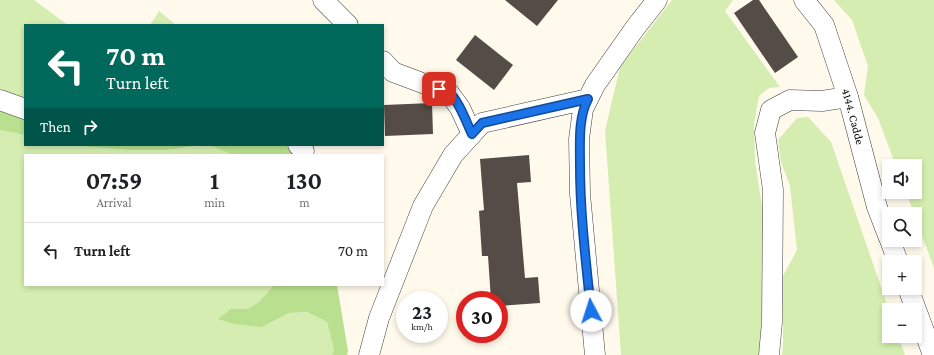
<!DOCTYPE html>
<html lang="en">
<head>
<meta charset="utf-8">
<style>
	:root { --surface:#fff; --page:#f2f2f2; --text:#202124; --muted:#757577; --line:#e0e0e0 }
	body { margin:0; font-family:"Crimson Pro",serif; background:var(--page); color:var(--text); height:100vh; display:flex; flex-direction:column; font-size:15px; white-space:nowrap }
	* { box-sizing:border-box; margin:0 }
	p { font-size:13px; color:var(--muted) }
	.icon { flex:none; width:22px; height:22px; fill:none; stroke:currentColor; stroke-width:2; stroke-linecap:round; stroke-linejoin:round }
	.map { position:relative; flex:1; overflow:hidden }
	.panel { position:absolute; left:24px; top:154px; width:360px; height:132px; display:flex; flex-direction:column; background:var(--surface); border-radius:0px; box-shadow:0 2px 6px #0003 }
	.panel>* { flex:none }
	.top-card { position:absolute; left:24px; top:24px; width:360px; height:122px; border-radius:0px; box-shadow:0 2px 6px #0003; background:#00695c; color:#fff; overflow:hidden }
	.tools { position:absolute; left:882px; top:159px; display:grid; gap:8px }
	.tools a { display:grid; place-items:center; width:40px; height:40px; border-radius:0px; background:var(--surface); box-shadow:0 2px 6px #0003; font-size:20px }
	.speed { position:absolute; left:396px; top:291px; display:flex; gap:8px; font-size:20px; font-weight:700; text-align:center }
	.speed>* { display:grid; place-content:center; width:52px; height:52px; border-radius:50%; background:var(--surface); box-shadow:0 2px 6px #0003; line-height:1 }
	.speed small { font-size:10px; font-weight:400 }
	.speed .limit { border:6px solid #d22; background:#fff; color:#111 }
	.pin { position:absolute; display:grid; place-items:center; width:34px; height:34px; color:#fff; margin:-17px; border-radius:8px; box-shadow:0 2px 6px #0006 }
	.me { position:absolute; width:44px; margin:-22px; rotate:355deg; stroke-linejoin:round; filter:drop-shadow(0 0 3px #0008) }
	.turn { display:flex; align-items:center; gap:14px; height:84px; padding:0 16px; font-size:18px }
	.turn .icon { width:52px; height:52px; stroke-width:2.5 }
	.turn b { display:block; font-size:28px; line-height:34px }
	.then { display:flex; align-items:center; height:38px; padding:0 16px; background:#0003; gap:8px; font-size:15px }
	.eta { display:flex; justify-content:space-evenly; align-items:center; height:68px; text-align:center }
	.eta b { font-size:24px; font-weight:700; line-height:28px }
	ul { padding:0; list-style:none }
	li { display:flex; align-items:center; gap:12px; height:56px; padding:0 16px; border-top:1px solid var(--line) }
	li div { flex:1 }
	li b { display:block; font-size:15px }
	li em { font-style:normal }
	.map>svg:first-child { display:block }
</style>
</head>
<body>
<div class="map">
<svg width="934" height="355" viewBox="0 0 934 355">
	<rect width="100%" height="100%" fill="#fffaeb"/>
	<g fill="#d5edb1">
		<polygon points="0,0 34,0 68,25 25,25 25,99 0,89"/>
		<polygon points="672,0 733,0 725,11 780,87 769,88 759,96 754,124 755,161 766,233 764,298 759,355 621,355 605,131 620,67"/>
		<polygon points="834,0 934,0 934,268 906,192 915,192 915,166 896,166 878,118 864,95 868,66 852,20"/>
		<polygon points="159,11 176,25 150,25"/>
		<polygon points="808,117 831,142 889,310 889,336 898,336 905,355 782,355 783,344 783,276 797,250 790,186 781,162 778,140 797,118"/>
		<polygon points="0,130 25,135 25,145 78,145 89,147 130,150 167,150 209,145 233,155 25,155 25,285 274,285 259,302 247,309 231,309 262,327 289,313 307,312 327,322 334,350 332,355 0,355"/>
	</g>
	<g fill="#b9e08e">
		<polygon points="0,110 25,115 25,135 0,130"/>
		<polygon points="78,145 203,145 167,150 130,150 89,147"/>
		<polygon points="209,145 287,145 298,155 233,155"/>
		<polygon points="274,285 337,285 348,351 347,355 332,355 334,350 327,322 307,312 289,313 262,327 234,324 218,319 231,309 247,309 259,302"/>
	</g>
	<g fill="#564c47">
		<polygon points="505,0 558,0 537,26"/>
		<polygon points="753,0 759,0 798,57 775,73 734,13"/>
		<polygon points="475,35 513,65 494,90 456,60"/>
		<polygon points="432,103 433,134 385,136 384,105"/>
		<polygon points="529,155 531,182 517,183 525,278 538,277 540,303 499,306 499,300 491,300 488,256 482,256 479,211 484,210 480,159"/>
	</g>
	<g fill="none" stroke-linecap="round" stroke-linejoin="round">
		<defs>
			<g id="minor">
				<polyline points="323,0 348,25"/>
				<path id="s1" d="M 804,0 L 824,25 L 848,97 L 877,207 L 889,238"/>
				<polyline points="383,61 393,72 449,93 460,108 472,134"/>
				<polyline points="0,100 25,109"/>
				<polyline points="298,145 304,151"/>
				<polyline points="890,240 898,262"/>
				<polyline points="908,288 933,355"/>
				<polyline points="369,355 379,318 423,206 453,155 482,123 588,99"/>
				<polyline points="595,355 580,194 579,139 583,109 595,85 635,28 657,0"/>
				<polyline points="769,355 772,322 773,190 765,133 771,110 790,100 822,101 848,97"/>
			</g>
		</defs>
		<use href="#minor" stroke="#3f3f3f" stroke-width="21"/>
		<use href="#minor" stroke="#fff" stroke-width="20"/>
	</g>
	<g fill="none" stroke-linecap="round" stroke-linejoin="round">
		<defs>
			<path id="route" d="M 439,89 C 442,90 445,91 448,92 C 458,98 467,124 472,134 L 482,123 L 588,99 C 578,118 580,143 580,165 C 580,214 586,262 591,311"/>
		</defs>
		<use href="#route" stroke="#114b97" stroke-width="10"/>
		<use href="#route" stroke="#1a73e8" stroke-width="7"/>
	</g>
	<g text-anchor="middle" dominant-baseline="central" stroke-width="4" stroke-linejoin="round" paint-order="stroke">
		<g font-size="12" fill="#0c0c0c" stroke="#fff">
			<text stroke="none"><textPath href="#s1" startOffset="128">4144. Cadde</textPath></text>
		</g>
	</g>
</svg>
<div class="tools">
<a><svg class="icon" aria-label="sound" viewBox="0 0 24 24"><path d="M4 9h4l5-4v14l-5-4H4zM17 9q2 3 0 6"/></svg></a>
<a><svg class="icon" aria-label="search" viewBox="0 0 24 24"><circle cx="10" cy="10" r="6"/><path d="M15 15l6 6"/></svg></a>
<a>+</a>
<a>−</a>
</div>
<div class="speed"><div>23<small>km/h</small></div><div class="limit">30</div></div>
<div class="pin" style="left:439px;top:89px;background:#d93025"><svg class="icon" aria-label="arrive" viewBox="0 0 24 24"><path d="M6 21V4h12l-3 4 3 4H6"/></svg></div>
<svg class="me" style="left:591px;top:311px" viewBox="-20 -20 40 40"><circle r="19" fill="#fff"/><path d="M0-13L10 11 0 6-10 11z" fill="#1a73e8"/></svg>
<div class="top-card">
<div class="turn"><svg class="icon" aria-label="left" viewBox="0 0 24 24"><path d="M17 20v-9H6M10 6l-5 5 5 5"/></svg><div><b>70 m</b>Turn left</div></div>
<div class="then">Then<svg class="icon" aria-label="right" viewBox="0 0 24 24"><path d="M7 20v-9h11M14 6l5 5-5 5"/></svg></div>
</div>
<section class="panel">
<div class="eta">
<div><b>07:59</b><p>Arrival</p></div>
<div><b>1</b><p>min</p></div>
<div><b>130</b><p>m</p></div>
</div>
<ul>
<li><svg class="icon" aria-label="left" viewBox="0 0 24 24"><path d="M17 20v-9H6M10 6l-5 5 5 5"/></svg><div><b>Turn left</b></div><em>70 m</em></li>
</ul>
</section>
</div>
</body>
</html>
